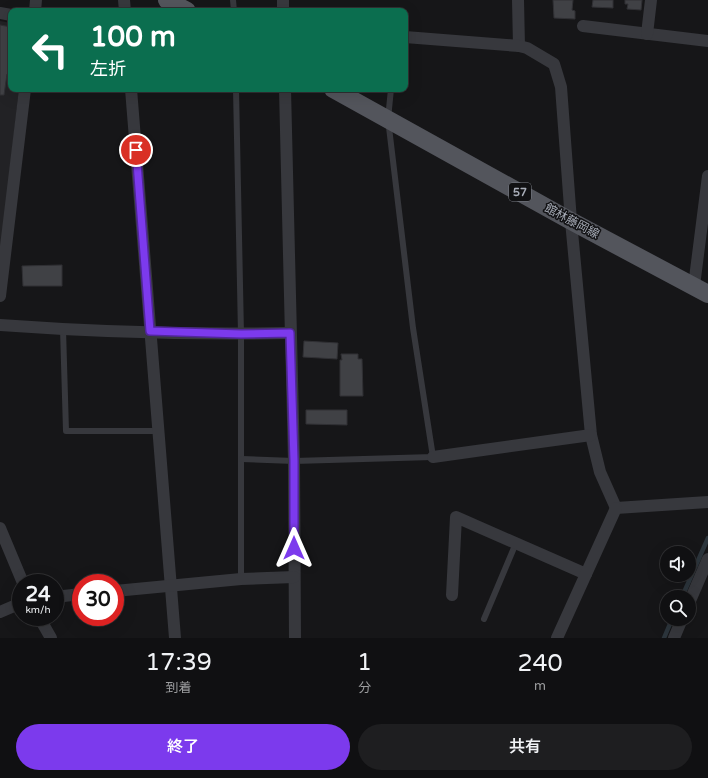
<!DOCTYPE html>
<html lang="ja">
<head>
<meta charset="utf-8">
<style>
	:root { --surface:#101012; --page:#1e1e20; --text:#f1f3f6; --muted:#9c9d9f; --line:#303032; --accent:#7c3aed }
	body { margin:0; font-family:"Varela Round","Noto Sans JP",sans-serif; background:var(--page); color:var(--text); height:100vh; display:flex; flex-direction:column; font-size:15px; white-space:nowrap }
	* { box-sizing:border-box; margin:0 }
	p { font-size:13px; color:var(--muted) }
	.icon { flex:none; width:22px; height:22px; fill:none; stroke:currentColor; stroke-width:2; stroke-linecap:round; stroke-linejoin:round }
	.map { position:relative; height:638px; overflow:hidden }
	.drawer { display:flex; flex-direction:column; background:var(--surface); flex:1 }
	.drawer>* { flex:none }
	.banner { position:absolute; left:8px; top:8px; width:400px; height:84px; border-radius:8px; box-shadow:0 4px 16px #0002,0 0 0 1px var(--line); background:#0b6e4f; color:#fff; overflow:hidden }
	.controls { position:absolute; left:660px; top:546px; display:grid; gap:8px }
	.controls a { display:grid; place-items:center; width:36px; height:36px; border-radius:50%; background:var(--surface); box-shadow:0 4px 16px #0002,0 0 0 1px var(--line); font-size:20px }
	.speed { position:absolute; left:12px; top:574px; display:flex; gap:8px; font-size:20px; font-weight:700; text-align:center }
	.speed>* { display:grid; place-content:center; width:52px; height:52px; border-radius:50%; background:var(--surface); box-shadow:0 4px 16px #0002,0 0 0 1px var(--line); line-height:1 }
	.speed small { font-size:10px; font-weight:400 }
	.speed .limit { border:6px solid #d22; background:#fff; color:#111 }
	.pin { position:absolute; display:grid; place-items:center; width:34px; height:34px; color:#fff; margin:-17px; border:2px solid #fff; border-radius:50%; box-shadow:0 1px 4px #0007 }
	.me { position:absolute; width:44px; margin:-22px; rotate:0deg; stroke-linejoin:round; filter:drop-shadow(0 0 3px #0008) }
	.turn { display:flex; align-items:center; gap:14px; height:84px; padding:0 16px; font-size:18px }
	.turn .icon { width:52px; height:52px; stroke-width:2.5 }
	.turn b { display:block; font-size:28px; line-height:34px }
	.eta { display:flex; justify-content:space-evenly; align-items:center; height:68px; text-align:center }
	.eta b { font-size:24px; font-weight:600; line-height:28px }
	.cta { display:flex; gap:8px; margin-top:auto; padding:8px 16px }
	.cta a { flex:1; height:46px; border-radius:24px; background:var(--accent); color:#fff; font-size:16px; font-weight:600; line-height:46px; text-align:center }
	.cta a+a { background:var(--page); color:var(--text) }
	.map>svg:first-child { display:block }
</style>
</head>
<body>
<div class="map">
<svg width="708" height="638" viewBox="0 0 708 638">
	<rect width="100%" height="100%" fill="#161618"/>
	<polygon fill="#222225" points="0,21 11,23 11,89 19,89 0,258"/>
	<g fill="none" stroke-linecap="round" stroke-linejoin="round">
		<g stroke="#2c353c" stroke-width="4.5">
			<polyline points="682,597 708,538"/>
			<polyline points="664,638 672,619"/>
		</g>
	</g>
	<g fill="#404145" stroke="#303034">
		<polygon points="553,0 573,0 572,10 575,11 575,19 554,18"/>
		<polygon points="593,0 613,0 613,8 592,7"/>
		<polygon points="625,0 642,0 641,10 627,9 628,4 625,4"/>
		<polygon points="0,25 11,27 10,47 11,47 11,74 7,74 4,95 0,95"/>
		<polygon points="62,265 62,286 23,286 22,266"/>
		<polygon points="304,341 338,343 337,359 303,357"/>
		<polygon points="341,354 358,354 358,359 362,359 363,396 340,396 340,360 342,360"/>
		<polygon points="306,410 347,410 347,425 306,424"/>
	</g>
	<g fill="none" stroke-linecap="round" stroke-linejoin="round">
		<g stroke="#37383d" stroke-width="6">
			<polyline points="233,0 234,11"/>
			<polyline points="236,89 241,334 241,579"/>
			<polyline points="63,329 66,431 158,431"/>
			<polyline points="242,459 294,461 433,457 413,328 388,119 391,89"/>
			<polyline points="484,619 516,543"/>
		</g>
		<g stroke="#37383d" stroke-width="12">
			<polyline points="124,0 125,11"/>
			<polyline points="283,0 283,11"/>
			<polyline points="518,0 519,46"/>
			<polyline points="35,11 36,0"/>
			<polyline points="0,13 11,15"/>
			<polyline points="583,26 708,41"/>
			<polyline points="647,34 651,0"/>
			<polyline points="405,37 519,46 527,48 554,64 561,87 571,221 591,435 600,472 616,508 708,502"/>
			<polyline points="131,89 175,638"/>
			<polyline points="285,89 294,461 295,638"/>
			<polyline points="694,286 708,176"/>
			<polyline points="0,296 25,89"/>
			<path d="M 0,325 C 96,332 193,335 290,333"/>
			<polyline points="433,457 591,435"/>
			<polyline points="0,528 23,583"/>
			<polyline points="115,591 241,579 294,577"/>
			<polyline points="452,595 456,517 586,574"/>
			<polyline points="55,597 81,594"/>
			<polyline points="689,603 708,559"/>
			<polyline points="0,612 21,603"/>
			<polyline points="39,617 51,638"/>
			<polyline points="557,638 616,508"/>
			<polyline points="674,638 682,619"/>
		</g>
		<g stroke="#53555c" stroke-width="18">
			<polyline points="167,0 187,11"/>
			<polyline points="333,89 571,221 708,294"/>
		</g>
	</g>
	<g fill="none" stroke-linecap="round" stroke-linejoin="round">
		<defs>
			<polyline id="route" points="136,150 150,331 241,334 290,333 294,461 294,548"/>
		</defs>
		<use href="#route" stroke="#51269a" stroke-width="10"/>
		<use href="#route" stroke="#7c3aed" stroke-width="7"/>
	</g>
	<g text-anchor="middle" dominant-baseline="central" stroke-width="3" stroke-linejoin="round" paint-order="stroke">
		<rect fill="#111113" stroke="#7b7e86" stroke-width="1" x="509" y="183" width="22" height="18" rx="3"/>
		<g font-size="11" font-weight="bold" fill="#a8adb8">
			<text x="520" y="192">57</text>
		</g>
		<g font-size="12" fill="#a8adb8" stroke="#111113">
			<text transform="translate(572 221) rotate(28)">館林藤岡線</text>
		</g>
	</g>
</svg>
<div class="controls">
<a><svg class="icon" aria-label="sound" viewBox="0 0 24 24"><path d="M4 9h4l5-4v14l-5-4H4zM17 9q2 3 0 6"/></svg></a>
<a><svg class="icon" aria-label="search" viewBox="0 0 24 24"><circle cx="10" cy="10" r="6"/><path d="M15 15l6 6"/></svg></a>
</div>
<div class="speed"><div>24<small>km/h</small></div><div class="limit">30</div></div>
<div class="pin" style="left:136px;top:150px;background:#d93025"><svg class="icon" aria-label="arrive" viewBox="0 0 24 24"><path d="M6 21V4h12l-3 4 3 4H6"/></svg></div>
<svg class="me" style="left:294px;top:548px" viewBox="-20 -20 40 40"><path d="M0-17L14 15 0 8-14 15z" fill="#7c3aed" stroke="#fff" stroke-width="4"/></svg>
<div class="banner">
<div class="turn"><svg class="icon" aria-label="left" viewBox="0 0 24 24"><path d="M17 20v-9H6M10 6l-5 5 5 5"/></svg><div><b>100 m</b>左折</div></div>
</div>
</div>
<section class="drawer">
<div class="eta">
<div><b>17:39</b><p>到着</p></div>
<div><b>1</b><p>分</p></div>
<div><b>240</b><p>m</p></div>
</div>
<div class="cta"><a>終了</a><a>共有</a></div>
</section>
</body>
</html>
